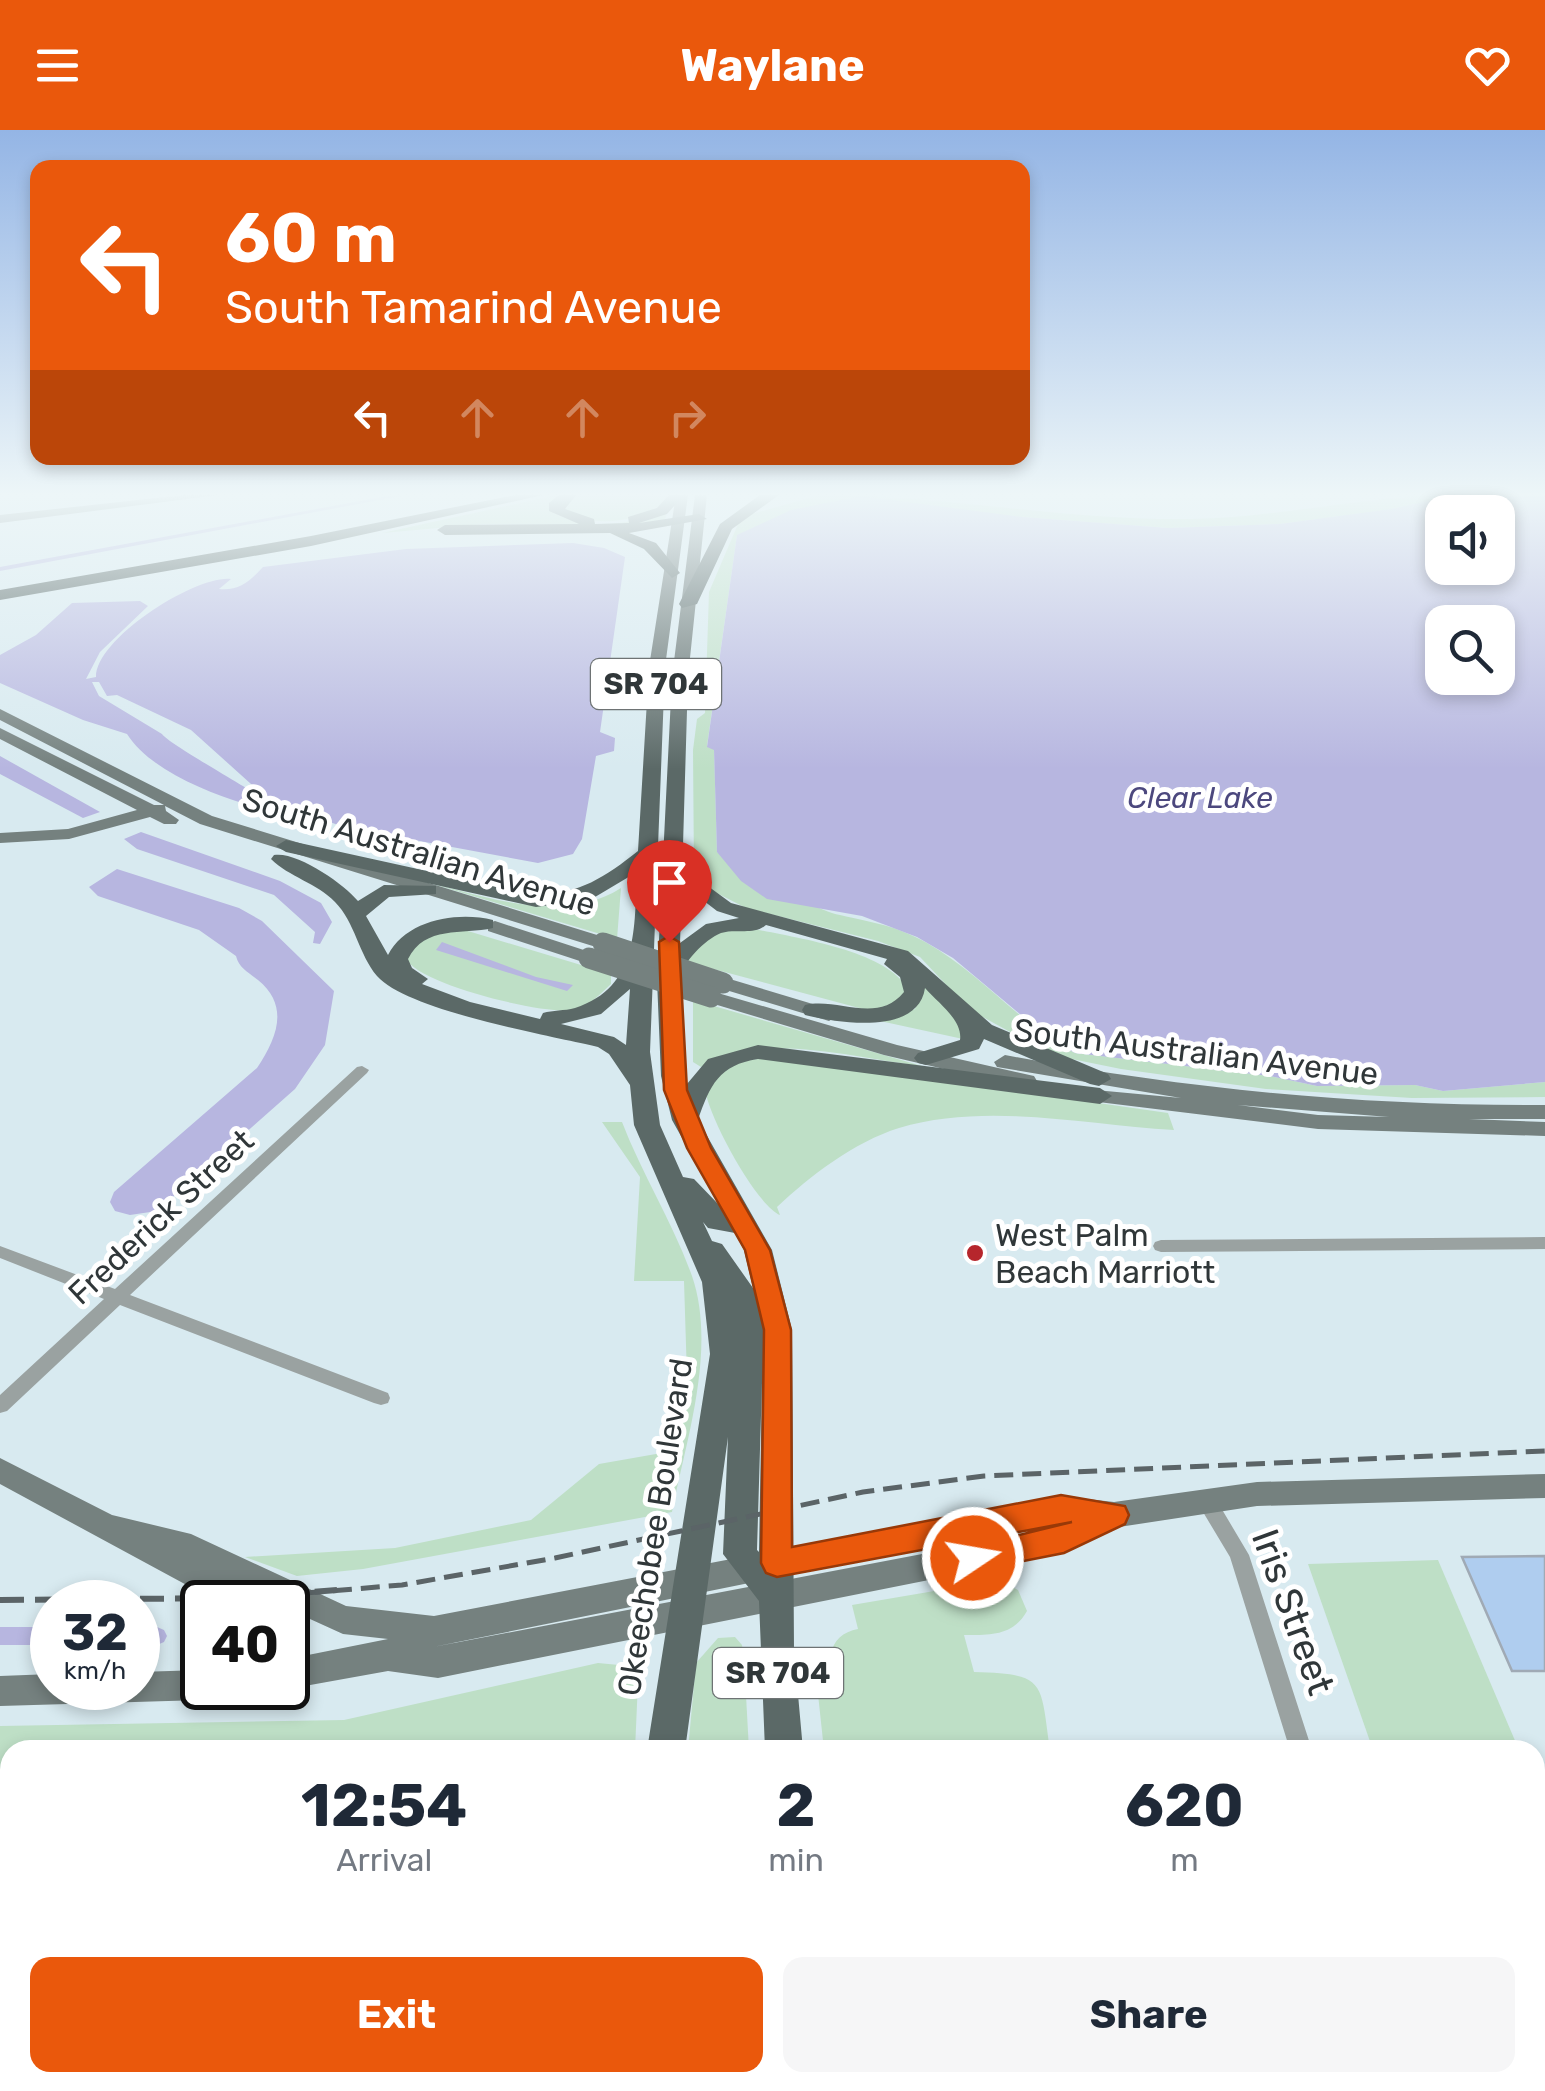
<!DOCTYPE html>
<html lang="en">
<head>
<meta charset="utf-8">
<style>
	:root { --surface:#fff; --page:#f6f6f7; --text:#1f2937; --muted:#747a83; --accent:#ea580c }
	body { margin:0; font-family:Rubik,sans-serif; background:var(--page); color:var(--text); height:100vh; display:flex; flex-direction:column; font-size:38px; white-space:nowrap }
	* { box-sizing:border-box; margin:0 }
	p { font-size:32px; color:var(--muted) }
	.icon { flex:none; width:55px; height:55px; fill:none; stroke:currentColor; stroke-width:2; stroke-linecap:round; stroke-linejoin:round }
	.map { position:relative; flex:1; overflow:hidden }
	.side { position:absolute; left:0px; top:1610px; width:1545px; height:352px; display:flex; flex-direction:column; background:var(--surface); border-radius:30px 30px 0 0; box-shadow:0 5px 15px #0003 }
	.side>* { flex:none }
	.banner { position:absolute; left:30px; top:30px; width:1000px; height:305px; border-radius:20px; box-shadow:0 5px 15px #0003; background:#ea580c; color:#fff; overflow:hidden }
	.controls { position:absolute; left:1425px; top:365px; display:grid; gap:20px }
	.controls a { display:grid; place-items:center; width:90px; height:90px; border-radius:20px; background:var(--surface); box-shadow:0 5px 15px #0003; font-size:50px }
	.speed { position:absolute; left:30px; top:1450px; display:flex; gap:20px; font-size:50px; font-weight:700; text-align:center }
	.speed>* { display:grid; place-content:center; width:130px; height:130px; border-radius:50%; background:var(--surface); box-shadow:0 5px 15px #0003; line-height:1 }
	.speed small { font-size:25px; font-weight:400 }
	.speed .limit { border:5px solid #111; border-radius:15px; background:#fff; color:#111 }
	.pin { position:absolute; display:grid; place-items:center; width:85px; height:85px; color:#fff; margin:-102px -42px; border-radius:50% 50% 50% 0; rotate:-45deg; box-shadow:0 0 10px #0007 }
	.pin .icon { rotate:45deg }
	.me { position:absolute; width:110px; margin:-55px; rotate:78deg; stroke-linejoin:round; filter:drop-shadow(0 0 8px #0008) }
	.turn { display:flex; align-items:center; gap:35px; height:210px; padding:0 30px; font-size:45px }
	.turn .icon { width:130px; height:130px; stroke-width:2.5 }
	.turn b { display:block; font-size:70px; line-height:85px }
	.lanes { display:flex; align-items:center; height:95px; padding:0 30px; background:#0003; justify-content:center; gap:50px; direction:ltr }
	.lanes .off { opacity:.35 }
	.eta { display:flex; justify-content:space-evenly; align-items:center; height:170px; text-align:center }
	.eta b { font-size:60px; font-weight:700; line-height:70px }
	.cta { display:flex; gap:20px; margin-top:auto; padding:20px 30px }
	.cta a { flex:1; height:115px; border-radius:20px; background:var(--accent); color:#fff; font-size:40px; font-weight:700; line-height:115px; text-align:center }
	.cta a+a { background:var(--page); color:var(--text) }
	header { display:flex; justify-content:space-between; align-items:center; height:130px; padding:0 30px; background:var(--accent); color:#fff; font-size:45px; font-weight:700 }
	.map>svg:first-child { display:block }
</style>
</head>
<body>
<header><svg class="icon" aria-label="menu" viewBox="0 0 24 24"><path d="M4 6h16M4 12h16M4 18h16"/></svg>Waylane<svg class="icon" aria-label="heart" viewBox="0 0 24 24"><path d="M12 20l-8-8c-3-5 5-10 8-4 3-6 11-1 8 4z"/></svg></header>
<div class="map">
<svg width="1545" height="1961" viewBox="0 0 1545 1961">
	<rect width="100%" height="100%" fill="#d8eaf0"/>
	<g fill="#bedfc6">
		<path d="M 557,365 L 564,365 L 559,367 L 558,385 C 593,401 631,393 666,382 L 665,395 L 484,394 L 382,403 Z"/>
		<path d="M 575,365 L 667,365 L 665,374 C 633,393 600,396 564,384 L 563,371 Z"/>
		<path d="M 820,365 C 945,365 1067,391 1192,389 C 1282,387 1369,365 1457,365 L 1386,380 L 1280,394 L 1168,398 L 1022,387 L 737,405 L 707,616 L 714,619 L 717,722 C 748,738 808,778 840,785 C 874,793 895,795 927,813 C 981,844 1020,894 1075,923 L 1270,946 L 1317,956 L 1415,955 L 1443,961 L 1545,952 L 1545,967 L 1412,968 L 1266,959 L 1121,939 L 1052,925 L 970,880 L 920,827 L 878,811 L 746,778 L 709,759 L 694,743 L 693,620 L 697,589 L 705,583 L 709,462 L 741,387 Z"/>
		<path d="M 413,748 C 477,764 560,797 621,758 L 617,809 Z"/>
		<path d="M 745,797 C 789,807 885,819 907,858 L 899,871 L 874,882 L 687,832 C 698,806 717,799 745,797 Z"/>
		<path d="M 458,798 L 611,844 L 611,854 C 600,864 588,878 573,880 C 544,885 416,854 406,828 L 419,808 Z"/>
		<polygon points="923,854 963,892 963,909 880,891 915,879"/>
		<path d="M 693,870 L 922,936 C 860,929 754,899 701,937 L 693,932 Z"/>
		<path d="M 775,927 L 1168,983 L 1174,1000 C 1085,995 987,972 899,998 C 854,1012 810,1046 777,1077 L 780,1085 C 756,1075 708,986 705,959 L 726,933 Z"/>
		<path d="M 602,992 L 622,992 C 642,1044 673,1093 692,1146 C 717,1219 686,1310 672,1382 L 363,1439 L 297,1446 L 245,1427 L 395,1418 L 531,1390 L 599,1334 L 673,1321 L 687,1247 L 684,1151 L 634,1151 L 640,1047 Z"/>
		<polygon points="1438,1430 1519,1620 1373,1620 1308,1434"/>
		<path d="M 999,1450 L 1018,1460 L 1027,1481 C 1013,1506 990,1505 964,1505 L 974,1542 C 1047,1544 1040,1551 1050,1620 L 824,1620 L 814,1527 L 831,1525 C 833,1510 843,1502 858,1499 L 852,1475 Z"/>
		<polygon points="735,1507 742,1515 744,1529 749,1620 688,1620 696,1533 718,1508"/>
		<polygon points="598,1533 619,1535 638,1552 635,1620 10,1620 10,1952 623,1952 623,1961 0,1961 0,1596 344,1590"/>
	</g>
	<g fill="#b7b6e0" fill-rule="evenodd">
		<path d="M 1457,365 L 1545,365 L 1545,952 L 1443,961 L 1415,955 L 1317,956 L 1270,946 L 1075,923 L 1051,910 L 953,828 L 917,807 L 862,786 L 767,769 L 741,751 L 717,722 L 714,620 L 707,617 L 737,405 L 791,380 L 861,366 L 1022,387 L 1168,398 L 1280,394 L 1391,379 ZM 1442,382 L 1498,382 L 1498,438 L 1442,438 ZM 1442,492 L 1498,492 L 1498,548 L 1442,548 Z"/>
		<path d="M 573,413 L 604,418 L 625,427 L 600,602 L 615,608 L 614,621 L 596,626 L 582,709 L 573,724 L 538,733 L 344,697 L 270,671 L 191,600 L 117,565 L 107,566 L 99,552 L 92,552 L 99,566 L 162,604 C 167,612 232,649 246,658 L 247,666 L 242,673 C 206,662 148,638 127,604 L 83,590 L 0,553 L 0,525 L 36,505 L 72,473 L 140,471 L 148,476 L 100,522 L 86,549 L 96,547 C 96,508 196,445 231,449 L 219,459 C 239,461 250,451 263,437 L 406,419 Z"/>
		<polygon points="0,626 100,682 83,688 0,644"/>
		<polygon points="141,702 280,751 321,773 332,792 320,814 313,813 315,802 274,765 137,719 124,709"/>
		<path d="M 117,739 L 239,778 L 262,791 L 334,861 L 325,915 L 295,959 L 157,1081 L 130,1085 L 115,1081 L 110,1072 L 114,1062 L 257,938 C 277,908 290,876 258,850 C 248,842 239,838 236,826 L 199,800 L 98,766 L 89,757 Z"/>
		<polygon points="442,812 536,847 573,855 567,861 436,820"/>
		<polygon points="45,1952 261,1952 261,1953 245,1961 43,1961"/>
	</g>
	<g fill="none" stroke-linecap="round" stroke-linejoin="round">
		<g fill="#b7b6e0" fill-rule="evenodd">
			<polygon points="393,365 406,365 0,441 0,437"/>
			<rect x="0" y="1497" width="52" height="18"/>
			<polygon points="138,1497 157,1497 164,1500 167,1506 164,1512 157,1515 138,1515"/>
		</g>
	</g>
	<polygon fill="#afcdef" stroke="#a0aab5" stroke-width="2.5" points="1545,1426 1545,1541 1512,1541 1462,1427"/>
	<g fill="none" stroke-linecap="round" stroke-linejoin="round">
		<g fill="#9aa2a1" fill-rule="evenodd">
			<polygon points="362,936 369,940 367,943 130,1165 388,1263 390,1268 388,1273 381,1275 374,1273 120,1175 7,1281 0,1283 0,1265 104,1169 0,1128 0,1116 115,1159 357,937"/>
			<polygon points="1545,1107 1545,1119 1161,1122 1155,1120 1153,1116 1155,1112 1161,1110"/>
			<polygon points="1207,1364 1214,1366 1249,1425 1312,1620 1290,1620 1230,1427 1197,1372 1200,1366"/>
			<polygon points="1393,1952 1420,1952 1422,1961 1396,1961"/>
		</g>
		<g fill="#75817f" fill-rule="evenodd">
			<polygon points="184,365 218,365 0,393 0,385"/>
			<polygon points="0,579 212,686 610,809 613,813 603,819 596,817 200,694 165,676 166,681 179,690 176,694 164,694 150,687 69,709 0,713 0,703 68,699 137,680 0,609 0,598 154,675 164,675 0,590"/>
			<polygon points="495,791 596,824 599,828 589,834 488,801 488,793"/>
			<polygon points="723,847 836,881 839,885 829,891 716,857 713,853"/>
			<polygon points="711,861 897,915 1034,946 1037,951 1026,958 884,925 704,871 701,867"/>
			<path d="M 1005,925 C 1184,959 1363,976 1545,975 L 1545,989 L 1469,989 L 1545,992 L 1545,1006 L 1318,999 L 1082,970 L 1071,963 L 1074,958 L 1181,968 L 997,937 L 994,932 ZM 1238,975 L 1389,987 L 1318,985 Z"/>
			<path d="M 0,1328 L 112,1385 L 191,1404 L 346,1476 L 434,1486 L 1061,1366 L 1114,1372 L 1257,1352 L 1545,1344 L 1545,1368 L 1257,1376 L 1119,1397 L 1064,1423 L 438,1548 L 388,1541 L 288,1559 L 284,1558 L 288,1558 L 288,1529 L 388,1509 L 343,1504 L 288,1479 L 288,1472 L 274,1472 L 252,1462 L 253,1472 L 218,1472 L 0,1354 ZM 1061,1390 L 1072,1392 L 1059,1398 L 433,1517 Z"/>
			<polygon points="202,1540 202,1558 217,1558 214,1566 202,1570 0,1576 0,1546 52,1544 52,1558 138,1558 138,1542"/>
		</g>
		<g fill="#5b6967" fill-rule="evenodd">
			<path d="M 676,365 L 688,365 L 665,537 L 650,922 L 660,995 L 683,1047 L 694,1049 L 720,1076 L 672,990 L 661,946 L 657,850 L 672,547 L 695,365 L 707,365 L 688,547 L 683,715 L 690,720 L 701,751 L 731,773 L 908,821 L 992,895 L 1108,944 L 1111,949 L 1099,956 L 1090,954 L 984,909 L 979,919 L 926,935 L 918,933 L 914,928 L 918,923 L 960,910 C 963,890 938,873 925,858 C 918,906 838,893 805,885 L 802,880 L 805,875 C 838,867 877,895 904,862 L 900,847 L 884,834 L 887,829 L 766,795 C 754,806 736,798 721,803 C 704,810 683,832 679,850 C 676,865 683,938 687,954 L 708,929 L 758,915 L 1100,958 L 1112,966 L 1100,974 L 758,929 C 719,935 710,955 698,990 L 772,1120 L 792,1200 L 794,1520 L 803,1620 L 765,1620 L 759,1471 L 723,1424 L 728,1307 L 685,1620 L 647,1620 L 710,1224 L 702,1152 L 634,995 L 630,955 L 609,924 L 598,917 C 548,905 408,881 377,846 C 359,825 355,792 335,772 C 317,753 289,747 271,729 L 274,725 C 297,721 344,754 358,771 L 384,755 L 436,756 L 436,764 L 389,767 L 366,786 L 388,825 C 406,790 457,781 493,790 L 493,798 C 462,805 425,795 408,829 L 412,838 L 428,849 L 422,854 L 470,872 L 540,889 L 543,883 C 553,880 564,881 575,878 C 640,857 634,796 637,742 L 590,770 L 536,777 L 286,722 L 276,716 L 286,710 L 536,765 C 580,764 605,747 638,721 L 649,537 ZM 682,754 L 717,781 L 739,788 L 706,794 L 680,813 ZM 630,859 L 626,915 L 614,907 L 561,894 L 601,884 ZM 703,1092 L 708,1098 L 735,1103 L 744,1120 L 753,1158 L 722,1114 L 712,1111 ZM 762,1252 L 759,1422 L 757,1420 Z"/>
			<rect x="634" y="1952" width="44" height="9"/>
			<rect x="785" y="1952" width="44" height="9"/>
		</g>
		<g fill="#455553" fill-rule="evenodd">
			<polygon points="515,365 543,365 311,416 0,470 0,460 311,406"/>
			<polygon points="559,365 576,365 565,379 594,389 595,394 629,393 628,387 657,378 669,365 684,365 667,384 639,393 699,384 707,389 629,403 656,413 680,443 672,448 644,419 610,403 445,405 437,400 445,395 579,394 549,381 549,373"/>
			<polygon points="760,365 779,365 732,399 697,474 682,478 679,474 720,394"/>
		</g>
		<polyline stroke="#5b6467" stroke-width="5" stroke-dasharray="19 9" stroke-linecap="butt" points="305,1463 402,1455 555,1428 863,1362 984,1346 1545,1321"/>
		<polyline stroke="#5b6467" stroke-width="6" stroke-dasharray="24 11" stroke-linecap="butt" points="0,1470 239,1468 337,1460"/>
		<g stroke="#75817f" stroke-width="21">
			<polyline points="603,813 723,853"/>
			<polyline points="589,828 711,867"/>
		</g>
	</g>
	<linearGradient id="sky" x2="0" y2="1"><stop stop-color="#94b5e5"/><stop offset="0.57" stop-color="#edf6f8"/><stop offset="1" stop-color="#edf6f8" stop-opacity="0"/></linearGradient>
	<rect width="1545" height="639" fill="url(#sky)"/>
	<polygon fill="#ea580c" stroke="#983908" stroke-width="2.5" points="669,806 679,812 687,960 711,1018 770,1120 791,1200 792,1417 1061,1365 1125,1376 1129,1385 1125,1394 1064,1423 973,1441 962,1437 957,1428 962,1419 1072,1392 777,1447 766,1443 761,1433 764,1200 745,1120 687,1018 664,960 659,812"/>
	<circle fill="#b6262c" stroke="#fff" stroke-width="4" cx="975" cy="1123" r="10"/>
	<g text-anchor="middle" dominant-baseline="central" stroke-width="10" stroke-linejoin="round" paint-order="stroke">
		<g fill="#fff" stroke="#6e7374" stroke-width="2.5">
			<rect x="591" y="529" width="130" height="50" rx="8"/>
			<rect x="713" y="1518" width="130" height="50" rx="8"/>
		</g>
		<g font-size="30" font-weight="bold" fill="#303739">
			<text x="656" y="554">SR 704</text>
			<text x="778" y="1543">SR 704</text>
		</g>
		<g font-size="30" font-style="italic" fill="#4c487e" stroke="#fff">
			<text x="1200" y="668">Clear Lake</text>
		</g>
		<g font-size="32" fill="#303739" stroke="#fff">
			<text transform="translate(419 722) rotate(17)">South Australian Avenue</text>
			<text transform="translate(1196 922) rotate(7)">South Australian Avenue</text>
			<text transform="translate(161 1087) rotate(-43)">Frederick Street</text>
			<text transform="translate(655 1397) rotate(-81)">Okeechobee Boulevard</text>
		</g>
		<g font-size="32" fill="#303739" stroke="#fff" text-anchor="start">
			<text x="995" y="1105">West Palm<tspan x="995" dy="37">Beach Marriott</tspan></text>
		</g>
		<g font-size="38" fill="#303739" stroke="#fff">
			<text transform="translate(1293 1482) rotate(70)">Iris Street</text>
		</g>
	</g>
</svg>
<div class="controls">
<a><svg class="icon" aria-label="sound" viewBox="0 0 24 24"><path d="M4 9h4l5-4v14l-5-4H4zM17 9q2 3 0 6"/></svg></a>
<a><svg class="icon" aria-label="search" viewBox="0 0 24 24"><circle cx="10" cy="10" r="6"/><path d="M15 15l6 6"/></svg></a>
</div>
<div class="speed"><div>32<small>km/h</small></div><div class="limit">40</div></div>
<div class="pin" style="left:669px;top:812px;background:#d93025"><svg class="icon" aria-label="arrive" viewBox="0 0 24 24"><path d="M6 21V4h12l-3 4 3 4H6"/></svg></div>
<svg class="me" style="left:973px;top:1428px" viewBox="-20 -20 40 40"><circle r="17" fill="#ea580c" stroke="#fff" stroke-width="3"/><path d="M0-11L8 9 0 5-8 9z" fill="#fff"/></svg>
<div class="banner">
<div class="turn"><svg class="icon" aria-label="left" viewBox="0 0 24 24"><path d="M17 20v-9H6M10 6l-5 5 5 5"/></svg><div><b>60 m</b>South Tamarind Avenue</div></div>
<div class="lanes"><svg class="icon" aria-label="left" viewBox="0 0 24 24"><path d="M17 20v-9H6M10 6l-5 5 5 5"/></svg><svg class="icon off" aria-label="ahead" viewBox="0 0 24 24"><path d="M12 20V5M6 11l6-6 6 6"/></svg><svg class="icon off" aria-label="ahead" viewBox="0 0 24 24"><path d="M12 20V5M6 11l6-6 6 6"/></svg><svg class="icon off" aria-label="right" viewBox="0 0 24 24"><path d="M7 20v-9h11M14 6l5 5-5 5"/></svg></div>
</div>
<section class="side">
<div class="eta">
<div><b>12:54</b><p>Arrival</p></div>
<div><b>2</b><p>min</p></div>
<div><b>620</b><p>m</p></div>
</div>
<div class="cta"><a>Exit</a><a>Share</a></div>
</section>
</div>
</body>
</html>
